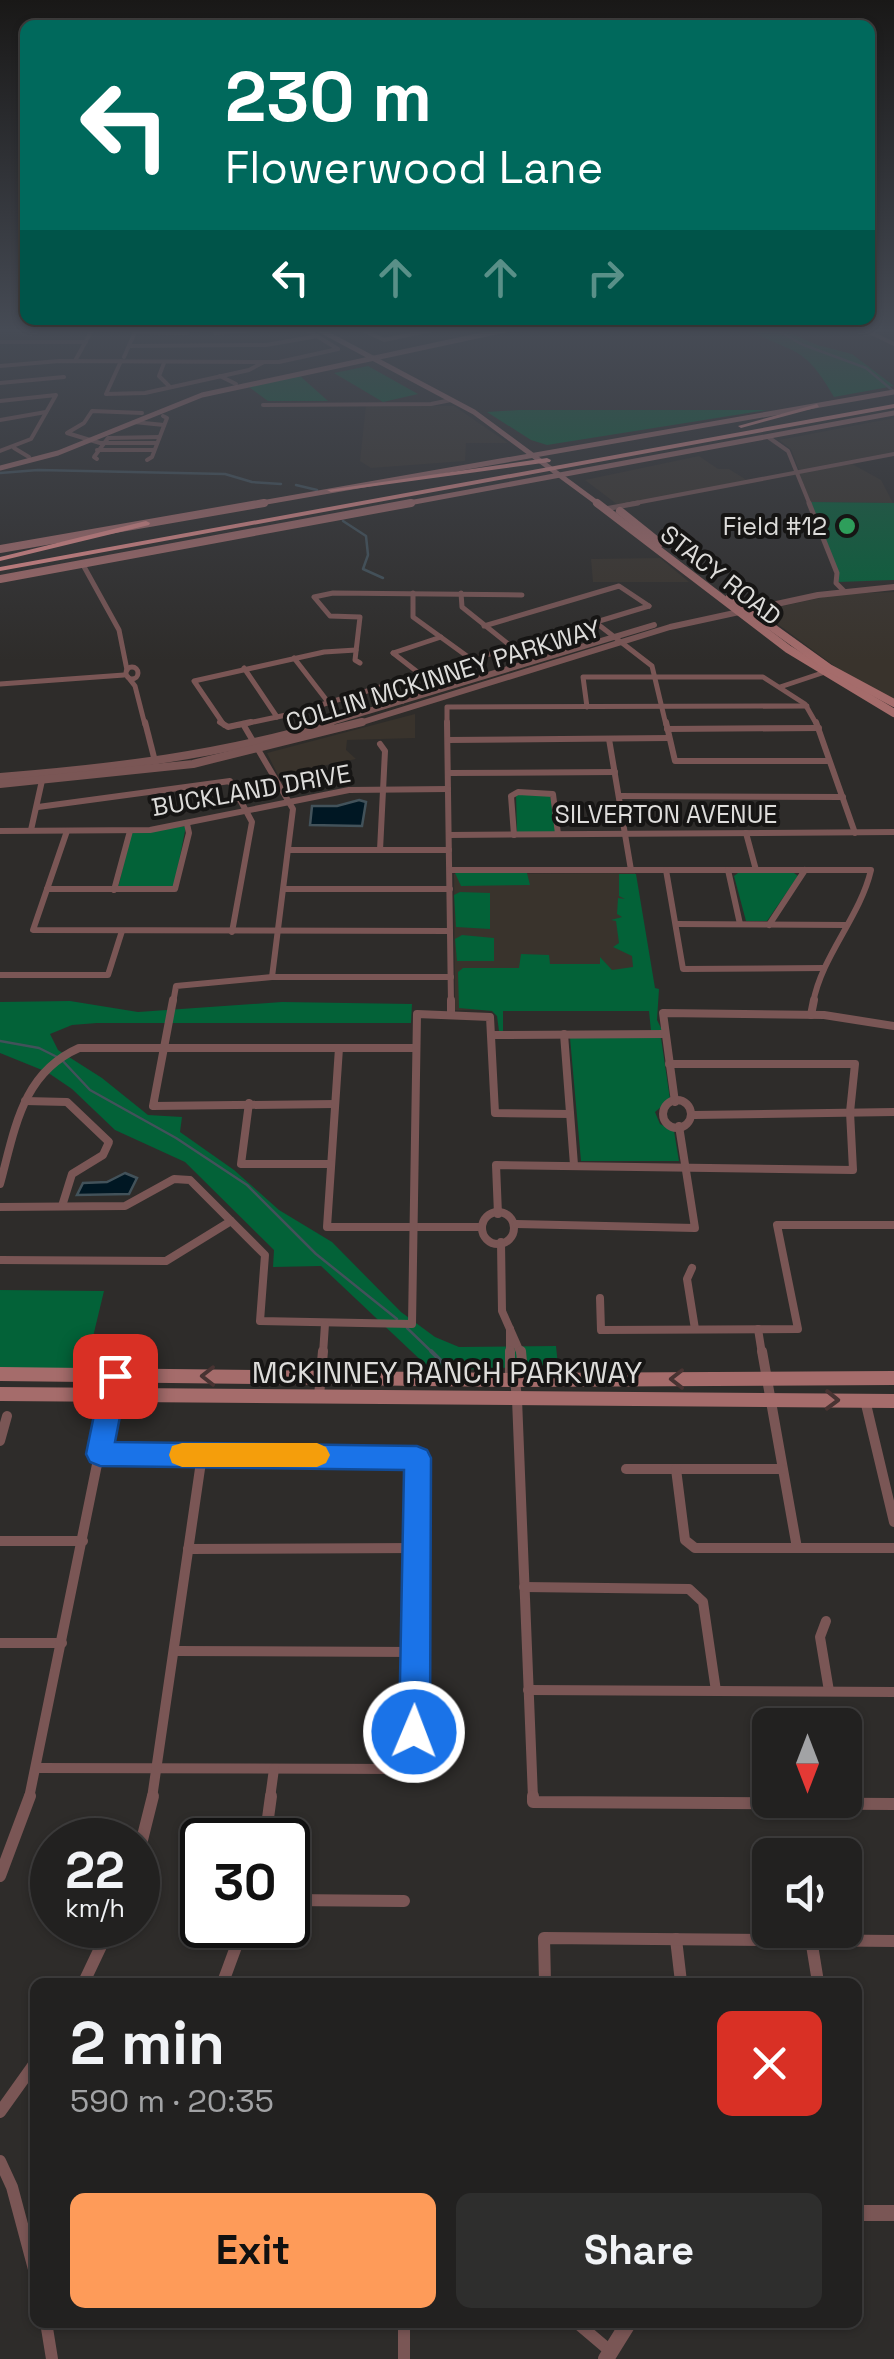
<!DOCTYPE html>
<html lang="en">
<head>
<meta charset="utf-8">
<style>
	:root { --surface:#222120; --page:#2e2e2d; --text:#f1f3f6; --muted:#a2a3a5; --line:#3f3e3e; --accent:#fe9b59 }
	body { margin:0; font-family:"Space Grotesk",sans-serif; background:var(--page); color:var(--text); height:100vh; display:flex; flex-direction:column; font-size:38px; white-space:nowrap }
	* { box-sizing:border-box; margin:0 }
	p { font-size:32px; color:var(--muted) }
	.icon { flex:none; width:55px; height:55px; fill:none; stroke:currentColor; stroke-width:2; stroke-linecap:round; stroke-linejoin:round }
	.map { position:relative; flex:1; overflow:hidden }
	.details { position:absolute; left:30px; top:1978px; width:832px; height:350px; display:flex; flex-direction:column; background:var(--surface); border-radius:15px; box-shadow:0 2px 8px #0004,0 0 0 2px var(--line) }
	.details>* { flex:none }
	.guide { position:absolute; left:20px; top:20px; width:855px; height:305px; border-radius:15px; box-shadow:0 2px 8px #0004,0 0 0 2px var(--line); background:#00695c; color:#fff; overflow:hidden }
	.needle { width:65px; rotate:180deg }
	.controls { position:absolute; left:752px; top:1708px; display:grid; gap:20px }
	.controls a { display:grid; place-items:center; width:110px; height:110px; border-radius:15px; background:var(--surface); box-shadow:0 2px 8px #0004,0 0 0 2px var(--line); font-size:50px }
	.speed { position:absolute; left:30px; top:1818px; display:flex; gap:20px; font-size:50px; font-weight:700; text-align:center }
	.speed>* { display:grid; place-content:center; width:130px; height:130px; border-radius:50%; background:var(--surface); box-shadow:0 2px 8px #0004,0 0 0 2px var(--line); line-height:1 }
	.speed small { font-size:25px; font-weight:400 }
	.speed .limit { border:5px solid #111; border-radius:15px; background:#fff; color:#111 }
	.pin { position:absolute; display:grid; place-items:center; width:85px; height:85px; color:#fff; margin:-42px; border-radius:20px; box-shadow:0 5px 15px #0006 }
	.me { position:absolute; width:110px; margin:-55px; rotate:1deg; stroke-linejoin:round; filter:drop-shadow(0 0 8px #0008) }
	.turn { display:flex; align-items:center; gap:35px; height:210px; padding:0 40px; font-size:45px }
	.turn .icon { width:130px; height:130px; stroke-width:2.5 }
	.turn b { display:block; font-size:70px; line-height:85px }
	.lanes { display:flex; align-items:center; height:95px; padding:0 40px; background:#0003; justify-content:center; gap:50px; direction:ltr }
	.lanes .off { opacity:.35 }
	.round { display:grid; place-items:center; flex:none; width:105px; height:105px; border-radius:15px; background:var(--page) }
	.head { display:flex; align-items:center; justify-content:space-between; height:170px; padding:0 40px }
	h1 { font-size:60px; font-weight:700; line-height:75px }
	.action { display:flex; gap:20px; margin-top:auto; padding:20px 40px }
	.action a { flex:1; height:115px; border-radius:15px; background:var(--accent); color:#111; font-size:40px; font-weight:700; line-height:115px; text-align:center }
	.action a+a { background:var(--page); color:var(--text) }
	.map>svg:first-child { display:block }
</style>
</head>
<body>
<div class="map">
<svg width="894" height="2359" viewBox="0 0 894 2359">
	<rect width="100%" height="100%" fill="#2e2c2a"/>
	<g fill="#39332c">
		<polygon points="366,405 454,406 508,443 466,443 465,461 371,468 360,461"/>
		<polygon points="894,418 894,452 799,470 791,449 779,440"/>
		<polygon points="699,456 718,469 729,469 748,481 618,505 585,480"/>
		<polygon points="852,464 881,480 893,503 811,502 805,496 798,473"/>
		<polygon points="660,558 689,582 593,582 591,559"/>
		<polygon points="894,592 894,699 841,671 760,611 838,594"/>
		<polygon points="415,714 415,738 347,740 346,750 356,759 278,775 267,753"/>
		<polygon points="635,873 656,1005 649,1009 455,1010 454,874"/>
	</g>
	<g fill="#036238">
		<path d="M 748,330 L 783,330 L 817,345 L 852,354 L 894,386 L 834,397 C 805,346 797,355 748,330 Z"/>
		<polygon points="368,366 418,394 383,402 334,373"/>
		<polygon points="299,375 328,401 268,401 249,387"/>
		<polygon points="519,410 767,410 547,445 531,440 487,412"/>
		<polygon points="811,502 894,503 894,580 838,582 839,573"/>
		<polygon points="516,794 550,795 556,832 517,832"/>
		<polygon points="186,826 174,887 118,888 131,833"/>
		<polygon points="455,873 527,873 530,885 461,886"/>
		<polygon points="738,873 794,873 798,876 767,921 746,921 734,876"/>
		<polygon points="619,874 636,874 655,988 659,989 657,1020 662,1030 651,1031 649,1011 503,1011 503,1031 499,1031 497,1016 492,1011 459,1008 458,972 463,968 519,968 521,954 549,955 550,964 600,964 600,957 612,970 633,967 632,956 613,947 619,943 616,921 611,920 622,917 617,914 618,898 625,899 619,896"/>
		<polygon points="460,892 490,893 490,929 456,927 454,895"/>
		<polygon points="462,935 494,938 494,961 457,961 455,939"/>
		<polygon points="70,1001 138,1012 282,1002 412,1004 411,1023 97,1023 72,1025 50,1034 58,1050 102,1078 148,1115 182,1117 180,1132 234,1170 279,1210 332,1242 401,1312 435,1337 459,1347 556,1346 558,1365 460,1370 428,1367 321,1266 273,1267 274,1250 185,1162 115,1130 72,1089 47,1072 0,1053 0,1002"/>
		<polygon points="570,1038 661,1038 670,1099 655,1112 660,1124 674,1131 679,1161 581,1161"/>
		<polygon points="0,1290 104,1291 85,1370 0,1369"/>
	</g>
	<g fill="#001723" stroke="#42525a" stroke-width="2.5">
		<polygon points="359,800 366,802 362,826 310,825 312,806 337,806"/>
		<polygon points="125,1173 137,1178 129,1194 77,1195 83,1183 107,1182"/>
	</g>
	<g fill="none" stroke-linecap="round" stroke-linejoin="round">
		<g stroke="#42525a" stroke-width="2.5">
			<polyline points="778,330 801,344 866,368 892,390"/>
			<polyline points="0,473 38,470 225,474 252,482 281,484"/>
			<polyline points="296,485 317,490"/>
			<polyline points="343,521 366,536 368,555 363,569 383,578"/>
			<polyline points="0,1041 39,1048 61,1059 90,1090 176,1138 247,1185 316,1254 397,1319"/>
			<polyline points="407,1328 434,1354"/>
		</g>
		<polyline stroke="#42525a" stroke-width="4" points="431,1351 442,1362"/>
		<g stroke="#7a5655" stroke-width="4">
			<polyline points="307,330 338,349"/>
			<polyline points="363,330 384,340 432,330"/>
			<polyline points="865,330 894,344"/>
			<polyline points="215,333 253,330"/>
			<polyline points="0,342 86,342"/>
			<polyline points="129,346 266,345 318,336"/>
			<polyline points="124,357 135,332 187,333"/>
			<polyline points="75,361 92,330"/>
			<polyline points="121,361 106,394 145,393 249,370 264,362"/>
			<polyline points="164,363 159,376 170,387"/>
			<polyline points="0,366 59,361 279,362 338,349"/>
			<polyline points="220,376 236,384"/>
			<polyline points="0,383 64,377"/>
			<polyline points="0,401 56,395 31,439 0,451"/>
			<polyline points="263,405 431,404 451,400"/>
			<polyline points="142,413 92,411 84,423 67,433 100,443 157,443"/>
			<polyline points="0,420 46,412"/>
			<polyline points="134,422 164,425"/>
			<polyline points="768,437 788,451 810,505"/>
			<polyline points="14,448 29,457"/>
			<polyline points="97,450 154,450"/>
			<polyline points="97,459 94,457 108,438 159,437"/>
			<polyline points="147,460 152,457 167,418 163,416"/>
			<polyline points="625,505 894,454"/>
		</g>
		<g stroke="#7a5655" stroke-width="5">
			<polyline points="809,503 837,573 836,583 844,591"/>
			<polyline points="605,509 638,503"/>
			<polyline points="82,563 119,630 127,670"/>
			<polyline points="413,593 413,617 471,659"/>
			<polyline points="461,593 462,607 512,647"/>
			<polyline points="595,622 652,666 666,725"/>
			<polyline points="484,626 619,586 649,606"/>
			<polyline points="393,653 441,637"/>
			<polyline points="393,653 420,674"/>
			<polyline points="294,658 328,702"/>
			<polyline points="360,663 355,660 360,617 330,616 314,597 333,593 522,595"/>
			<circle cx="132" cy="673" r="6"/>
			<polyline points="244,668 277,717"/>
			<polyline points="128,677 135,686 145,725"/>
			<polyline points="0,684 124,675"/>
			<polyline points="383,685 403,701"/>
			<polyline points="780,687 828,671"/>
			<polyline points="587,707 583,677 763,677 805,704 817,725"/>
			<polyline points="224,725 194,681 324,652 356,650"/>
			<polyline points="239,725 291,714 649,606"/>
			<polyline points="447,725 447,707 807,706"/>
		</g>
		<g stroke="#7a5655" stroke-width="6">
			<polyline points="145,722 156,765"/>
			<polyline points="220,722 228,727 251,722"/>
			<polyline points="447,722 451,1003"/>
			<polyline points="666,722 675,761 829,761"/>
			<polyline points="816,722 855,833"/>
			<polyline points="243,724 293,809 272,977"/>
			<polyline points="667,729 819,728"/>
			<polyline points="609,739 631,870"/>
			<polyline points="448,740 669,738"/>
			<polyline points="380,744 385,751 380,850"/>
			<polyline points="448,773 615,772"/>
			<polyline points="619,796 843,797"/>
			<polyline points="38,807 230,781 252,822 232,932"/>
			<polyline points="31,830 43,776"/>
			<polyline points="0,831 150,830 349,790 448,789"/>
			<polyline points="67,831 33,930 450,931"/>
			<polyline points="746,833 756,870"/>
			<polyline points="449,835 894,832"/>
			<polyline points="514,835 511,796 518,792 553,794 558,834"/>
			<polyline points="290,850 449,850"/>
			<path d="M 450,870 L 871,870 C 860,917 822,955 813,1003"/>
			<polyline points="666,870 683,969 824,968"/>
			<polyline points="728,870 740,924"/>
			<polyline points="47,889 175,889 189,833 187,824"/>
			<polyline points="284,889 450,889"/>
			<polyline points="114,890 130,831"/>
			<polyline points="676,924 846,925"/>
			<polyline points="769,925 805,870"/>
			<polyline points="0,975 108,975 122,931"/>
			<polyline points="173,1003 176,986 272,977 451,977"/>
		</g>
		<g stroke="#7a5655" stroke-width="8">
			<polyline points="173,1000 153,1106 335,1104"/>
			<polyline points="451,1000 451,1014"/>
			<polyline points="811,1015 814,1000"/>
			<polyline points="564,1034 574,1165"/>
			<polyline points="492,1035 665,1034"/>
			<polyline points="339,1048 327,1227 480,1227"/>
			<circle cx="677" cy="1114" r="14"/>
			<polyline points="25,1101 67,1102 109,1142 103,1155 72,1174 62,1206"/>
			<polyline points="675,1102 663,1013 824,1015 894,1026"/>
			<polyline points="249,1103 241,1164 331,1164"/>
			<polyline points="694,1115 894,1112"/>
			<path d="M 0,1184 C 15,1129 22,1073 79,1048 L 416,1048"/>
			<polyline points="0,1207 125,1206 174,1179 190,1180 265,1255 260,1321 412,1324 417,1014 490,1017 495,1113 570,1114"/>
			<circle cx="498" cy="1228" r="16"/>
			<polyline points="498,1214 496,1165 853,1170 850,1112 855,1064 669,1064"/>
			<polyline points="516,1224 695,1228 679,1126"/>
			<polyline points="501,1242 502,1311 521,1354"/>
			<polyline points="0,1260 166,1261 231,1221"/>
			<polyline points="692,1268 687,1279 695,1329"/>
			<polyline points="600,1298 601,1330 798,1329 777,1225 894,1225"/>
			<polyline points="510,1329 510,1354"/>
			<polyline points="758,1329 762,1354"/>
			<polyline points="323,1354 325,1324"/>
		</g>
		<g stroke="#7a5655" stroke-width="10">
			<polyline points="510,1351 510,1375 515,1380 517,1399 533,1798"/>
			<polyline points="762,1351 797,1548"/>
			<polyline points="515,1380 523,1373 521,1351"/>
			<polyline points="319,1396 323,1351"/>
			<polyline points="865,1400 894,1522"/>
			<polyline points="0,1441 7,1416"/>
			<polyline points="626,1469 782,1469"/>
			<polyline points="676,1469 685,1540 695,1548 894,1548"/>
			<polyline points="0,1541 83,1541"/>
			<polyline points="188,1549 417,1548"/>
			<polyline points="524,1587 689,1589 703,1602 716,1691"/>
			<polyline points="826,1621 820,1637 829,1691"/>
			<polyline points="0,1643 62,1643"/>
			<polyline points="175,1651 416,1652"/>
			<polyline points="528,1690 894,1692"/>
			<polyline points="37,1768 400,1769 410,1764 414,1756 416,1456 100,1454"/>
			<polyline points="29,1798 115,1376"/>
			<polyline points="152,1798 202,1455"/>
			<polyline points="270,1798 274,1769"/>
		</g>
		<g stroke="#7a5655" stroke-width="12">
			<polyline points="533,1796 533,1802 894,1804"/>
			<polyline points="265,1840 271,1796"/>
			<polyline points="138,1856 153,1796"/>
			<polyline points="0,1876 30,1796"/>
			<polyline points="288,1900 404,1901"/>
			<polyline points="676,1939 681,1982"/>
			<polyline points="811,1939 818,1982"/>
			<polyline points="84,1982 111,1925"/>
			<polyline points="223,1982 244,1925"/>
			<polyline points="545,1982 544,1938 894,1941"/>
			<polyline points="0,2112 35,2063"/>
			<polyline points="0,2161 12,2187 35,2273"/>
			<polyline points="46,2322 52,2359"/>
			<polyline points="404,2322 404,2359"/>
			<polyline points="576,2322 609,2350"/>
		</g>
		<g stroke="#7a5655" stroke-width="6">
			<polyline points="322,725 654,625"/>
			<polyline points="353,725 670,627 818,595 894,587"/>
		</g>
		<g stroke="#7a5655" stroke-width="8">
			<path d="M 0,777 C 113,768 222,755 331,722"/>
			<polyline points="0,784 193,764 362,722"/>
		</g>
		<g stroke="#7a5655" stroke-width="16">
			<polyline points="858,2213 894,2213"/>
			<polyline points="606,2359 629,2322"/>
		</g>
		<g stroke="#a56c6b" stroke-width="5">
			<polyline points="320,330 474,412 600,505"/>
			<polyline points="0,468 58,453 202,395 505,330"/>
			<polyline points="250,505 894,392"/>
			<polyline points="398,505 894,413"/>
		</g>
		<g stroke="#a56c6b" stroke-width="8">
			<polyline points="597,503 788,649 894,713"/>
			<polyline points="620,511 660,543"/>
			<polyline points="0,549 264,503"/>
			<polyline points="0,579 411,503"/>
			<polyline points="730,597 829,668 894,703"/>
		</g>
		<g stroke="#a56c6b" stroke-width="14">
			<polyline points="0,1374 515,1380 894,1378"/>
			<polyline points="0,1394 894,1401"/>
		</g>
		<g fill="#e48c8a" fill-rule="evenodd">
			<polygon points="817,404 819,407 741,428 738,426"/>
			<polygon points="894,404 894,408 0,571 0,567"/>
			<polygon points="547,458 551,460 550,462 331,492 327,490"/>
			<polygon points="146,521 150,523 149,525 0,561 0,557"/>
		</g>
	</g>
	<defs><path id="oneway-chevron" d="M-2-3.5L2.5 0L-2 3.5" fill="none" stroke-width="1.6" stroke-linecap="round" stroke-linejoin="round" transform="scale(2.5)"/></defs>
	<g stroke="#483332">
		<use href="#oneway-chevron" transform="translate(208 1376) rotate(-180)"/>
		<use href="#oneway-chevron" transform="translate(677 1379) rotate(180)"/>
		<use href="#oneway-chevron" transform="translate(832 1400) rotate(1)"/>
	</g>
	<linearGradient id="sky" x2="0" y2="1"><stop stop-color="#191817"/><stop offset="0.5" stop-color="#464b55"/><stop offset="1" stop-color="#464b55" stop-opacity="0"/></linearGradient>
	<rect width="894" height="661" fill="url(#sky)"/>
	<polygon fill="#1a73e8" stroke="#114b97" stroke-width="2.5" points="115,1365 124,1368 128,1376 115,1442 417,1446 427,1450 431,1458 430,1732 425,1743 414,1748 403,1743 399,1732 404,1470 100,1466 90,1462 86,1454 102,1376 106,1368"/>
	<polygon fill="#f59e0b" points="182,1443 317,1443 326,1447 330,1455 326,1463 317,1467 182,1467 172,1463 169,1455 172,1446"/>
	<circle fill="#2e9e5b" stroke="#161514" stroke-width="4" cx="847" cy="526" r="10"/>
	<g text-anchor="middle" dominant-baseline="central" stroke-width="8" stroke-linejoin="round" paint-order="stroke">
		<g font-size="25" fill="#dddcda" stroke="#161514" text-anchor="end">
			<text x="827" y="526">Field #12</text>
		</g>
		<g font-size="25" fill="#dddcda" stroke="#161514">
			<text transform="translate(721 575) rotate(38)">STACY ROAD</text>
			<text transform="translate(443 675) rotate(-17)">COLLIN MCKINNEY PARKWAY</text>
			<text transform="translate(251 790) rotate(-10)">BUCKLAND DRIVE</text>
			<text x="666" y="814">SILVERTON AVENUE</text>
		</g>
		<g font-size="30" fill="#dddcda" stroke="#161514">
			<text x="447" y="1372">MCKINNEY RANCH PARKWAY</text>
		</g>
	</g>
</svg>
<div class="controls">
<a><svg class="needle" viewBox="-14 -14 28 28"><path d="M0-13l5 13h-10z" fill="#e53935"/><path d="M0 13l5-13h-10z" fill="#a2a3a5"/></svg></a>
<a><svg class="icon" aria-label="sound" viewBox="0 0 24 24"><path d="M4 9h4l5-4v14l-5-4H4zM17 9q2 3 0 6"/></svg></a>
</div>
<div class="speed"><div>22<small>km/h</small></div><div class="limit">30</div></div>
<div class="pin" style="left:115px;top:1376px;background:#d93025"><svg class="icon" aria-label="arrive" viewBox="0 0 24 24"><path d="M6 21V4h12l-3 4 3 4H6"/></svg></div>
<svg class="me" style="left:414px;top:1732px" viewBox="-20 -20 40 40"><circle r="17" fill="#1a73e8" stroke="#fff" stroke-width="3"/><path d="M0-11L8 9 0 5-8 9z" fill="#fff"/></svg>
<div class="guide">
<div class="turn"><svg class="icon" aria-label="left" viewBox="0 0 24 24"><path d="M17 20v-9H6M10 6l-5 5 5 5"/></svg><div><b>230 m</b>Flowerwood Lane</div></div>
<div class="lanes"><svg class="icon" aria-label="left" viewBox="0 0 24 24"><path d="M17 20v-9H6M10 6l-5 5 5 5"/></svg><svg class="icon off" aria-label="ahead" viewBox="0 0 24 24"><path d="M12 20V5M6 11l6-6 6 6"/></svg><svg class="icon off" aria-label="ahead" viewBox="0 0 24 24"><path d="M12 20V5M6 11l6-6 6 6"/></svg><svg class="icon off" aria-label="right" viewBox="0 0 24 24"><path d="M7 20v-9h11M14 6l5 5-5 5"/></svg></div>
</div>
<section class="details">
<div class="head"><div><h1>2 min</h1><p>590 m · 20:35</p></div><a class="round" style="background:#d93025;color:#fff"><svg class="icon" aria-label="close" viewBox="0 0 24 24"><path d="M6 6l12 12M18 6L6 18"/></svg></a></div>
<div class="action"><a>Exit</a><a>Share</a></div>
</section>
</div>
</body>
</html>
